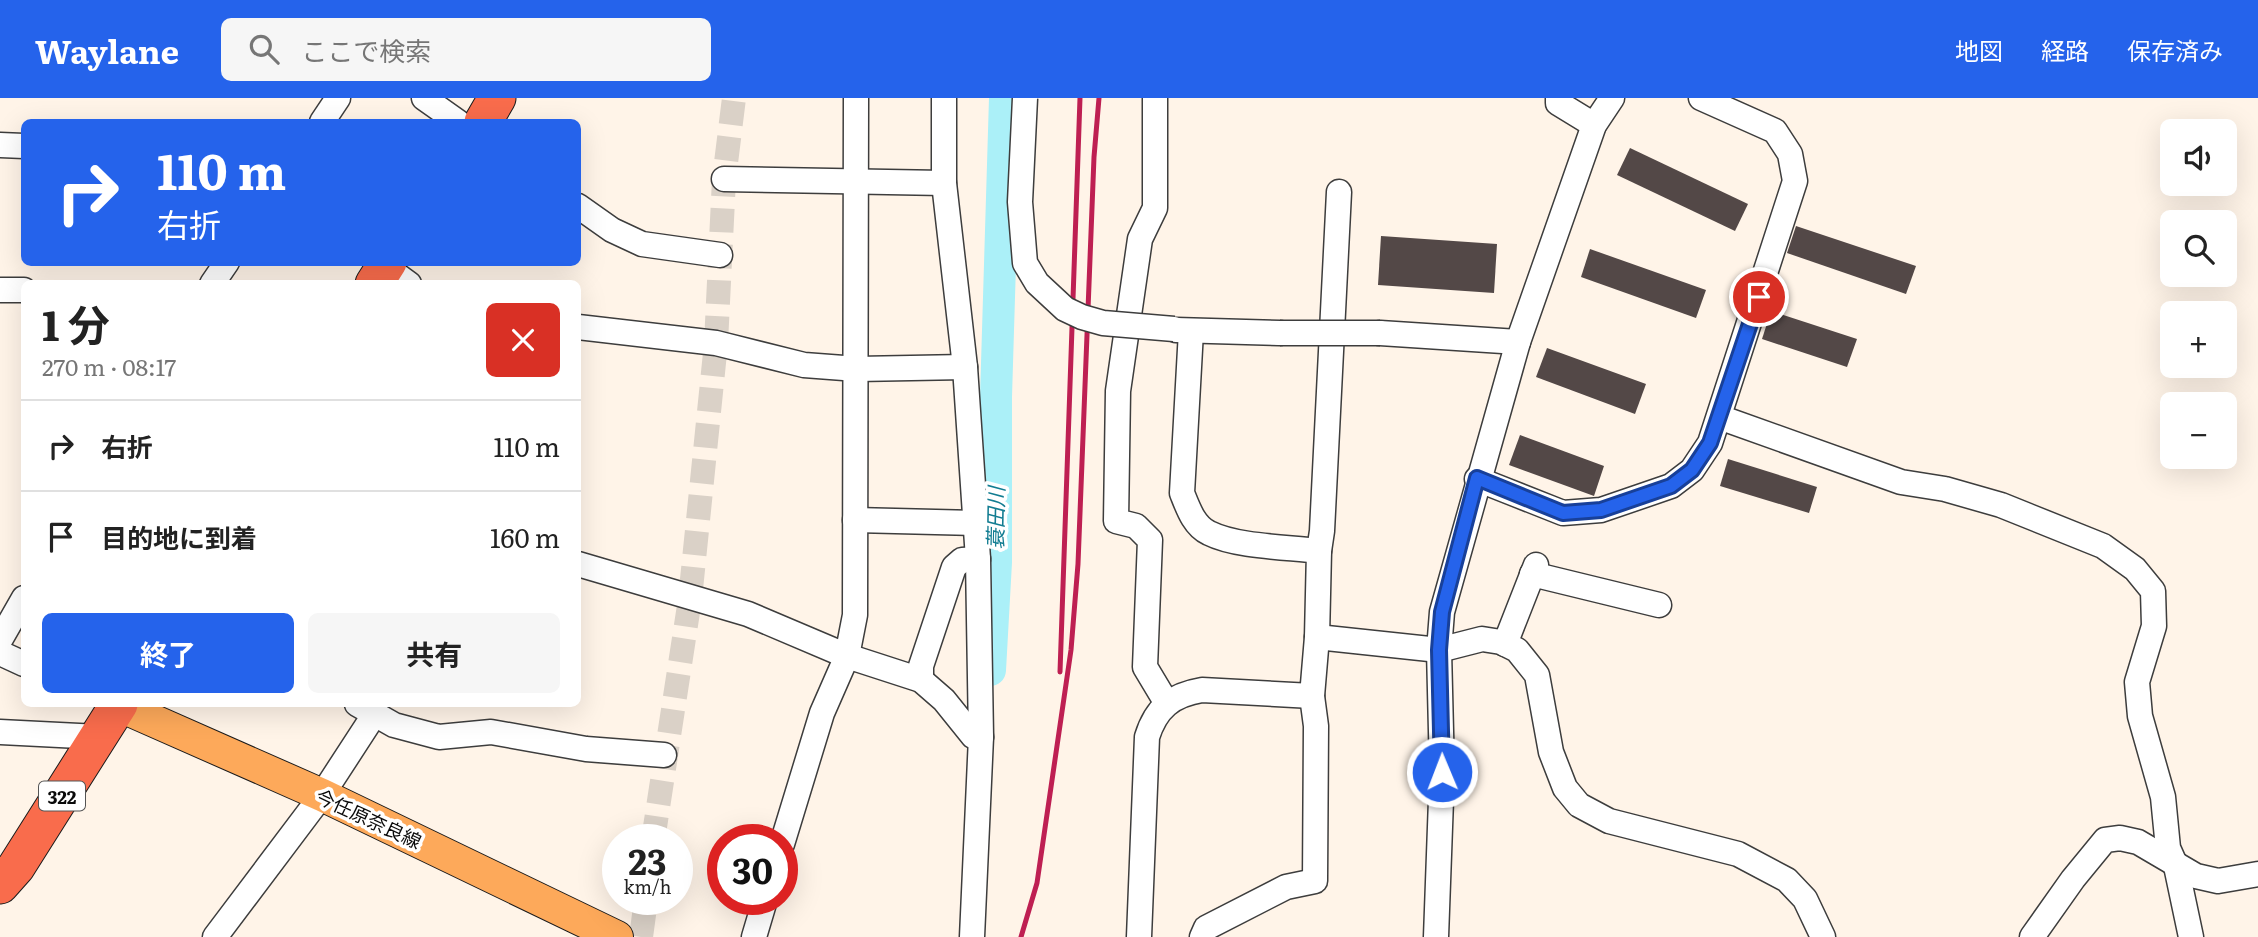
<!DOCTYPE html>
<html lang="ja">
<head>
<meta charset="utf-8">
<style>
	:root { --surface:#fff; --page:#f6f6f6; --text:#222; --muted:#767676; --line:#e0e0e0; --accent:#2563eb }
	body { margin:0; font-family:Literata,"Noto Sans JP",serif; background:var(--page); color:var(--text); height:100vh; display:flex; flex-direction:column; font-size:26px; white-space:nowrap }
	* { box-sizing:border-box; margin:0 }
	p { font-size:23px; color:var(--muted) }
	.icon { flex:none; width:38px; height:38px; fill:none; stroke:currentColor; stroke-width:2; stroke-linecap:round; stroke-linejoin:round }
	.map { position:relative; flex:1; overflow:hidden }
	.panel { position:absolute; left:21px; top:182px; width:560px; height:427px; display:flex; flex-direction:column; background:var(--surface); border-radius:10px; box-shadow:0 7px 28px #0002 }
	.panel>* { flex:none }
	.hud { position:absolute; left:21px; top:21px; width:560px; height:147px; border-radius:10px; box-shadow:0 7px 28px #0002; background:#2563eb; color:#fff; overflow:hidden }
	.controls { position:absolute; left:2160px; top:21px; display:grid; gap:14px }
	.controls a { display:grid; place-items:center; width:77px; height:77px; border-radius:10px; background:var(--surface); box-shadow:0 7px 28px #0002; font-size:35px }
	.speed { position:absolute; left:602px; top:726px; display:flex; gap:14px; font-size:35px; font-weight:700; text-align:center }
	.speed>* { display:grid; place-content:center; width:91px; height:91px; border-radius:50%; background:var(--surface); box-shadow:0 7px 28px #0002; line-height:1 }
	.speed small { font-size:18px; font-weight:400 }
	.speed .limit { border:10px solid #d22; background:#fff; color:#111 }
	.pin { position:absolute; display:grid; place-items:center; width:60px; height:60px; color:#fff; margin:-30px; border:4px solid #fff; border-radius:50%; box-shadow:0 2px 7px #0007 }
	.me { position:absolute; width:77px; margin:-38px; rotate:359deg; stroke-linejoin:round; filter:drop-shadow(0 0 5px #0008) }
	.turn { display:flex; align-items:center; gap:24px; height:147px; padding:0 21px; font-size:32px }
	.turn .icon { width:91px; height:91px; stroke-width:2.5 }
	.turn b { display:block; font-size:49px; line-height:60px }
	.round { display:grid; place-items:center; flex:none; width:74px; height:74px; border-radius:10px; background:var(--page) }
	.summary { display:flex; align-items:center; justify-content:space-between; height:119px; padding:0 21px }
	h1 { font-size:42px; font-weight:700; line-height:52px }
	.action { display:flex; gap:14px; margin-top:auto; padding:14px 21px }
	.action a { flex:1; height:80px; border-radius:10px; background:var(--accent); color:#fff; font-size:28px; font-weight:700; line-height:80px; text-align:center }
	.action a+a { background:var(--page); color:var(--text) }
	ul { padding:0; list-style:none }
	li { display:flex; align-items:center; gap:21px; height:91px; padding:0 21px; border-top:2px solid var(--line) }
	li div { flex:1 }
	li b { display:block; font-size:26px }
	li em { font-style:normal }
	header { display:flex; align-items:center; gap:42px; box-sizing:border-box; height:98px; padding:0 35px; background:var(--accent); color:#fff }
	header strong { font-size:33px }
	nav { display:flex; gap:38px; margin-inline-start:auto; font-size:24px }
	.search { width:490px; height:63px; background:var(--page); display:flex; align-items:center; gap:18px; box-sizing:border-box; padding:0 24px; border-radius:10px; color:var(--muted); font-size:26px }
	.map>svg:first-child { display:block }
</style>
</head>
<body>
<header>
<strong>Waylane</strong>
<div class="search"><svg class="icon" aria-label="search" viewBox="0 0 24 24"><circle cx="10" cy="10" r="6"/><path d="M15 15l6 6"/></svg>ここで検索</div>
<nav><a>地図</a><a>経路</a><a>保存済み</a></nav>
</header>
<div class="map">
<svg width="2258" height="839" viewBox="0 0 2258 839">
	<rect width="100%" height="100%" fill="#fff4e8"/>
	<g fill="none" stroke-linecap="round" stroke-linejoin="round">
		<polyline stroke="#abf0f8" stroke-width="32" points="990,572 996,464 996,299 1005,0"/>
	</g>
	<g fill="#534847">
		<polygon points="1630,50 1748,106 1735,133 1617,77"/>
		<polygon points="1796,128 1916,168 1906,196 1787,155"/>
		<polygon points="1381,138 1497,146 1494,195 1378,187"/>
		<polygon points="1590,151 1706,192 1696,220 1581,179"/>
		<polygon points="1771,213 1857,241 1847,269 1762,241"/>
		<polygon points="1547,250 1646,286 1635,316 1536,279"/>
		<polygon points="1520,337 1604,368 1594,398 1509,367"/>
		<polygon points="1728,361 1817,389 1809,415 1720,388"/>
	</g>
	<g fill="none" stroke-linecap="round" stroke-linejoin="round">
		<g stroke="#dad1c7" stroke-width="24" stroke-dasharray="24 12" stroke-linecap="butt">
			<polyline points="653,742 690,501 716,245 724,81 734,0"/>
			<polyline points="641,839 646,802"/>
		</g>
		<defs>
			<g id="minor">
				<polyline points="424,0 458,24"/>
				<polyline points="944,0 944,85 965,269 978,461 981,639 972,839"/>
				<polyline points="1155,0 1155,110 1140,141 1118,293 1116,423 1136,428 1150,442 1145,569 1166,604"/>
				<polyline points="1558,0 1558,5 1594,27"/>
				<polyline points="322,24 338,0"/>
				<polyline points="0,47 24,48"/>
				<polyline points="724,81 944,85"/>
				<polyline points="578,108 612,132 642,146 720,157"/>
				<polyline points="379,164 409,186"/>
				<polyline points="212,186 227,164"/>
				<polyline points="0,192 24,192"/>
				<polyline points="578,229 716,245 804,267 857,271 965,269"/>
				<polyline points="1176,232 1280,235"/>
				<polyline points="1380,235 1518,244"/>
				<polyline points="1719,319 1901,384 1945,391 2001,407 2103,448 2135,471 2153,493 2154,528 2137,584 2140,618 2163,699 2168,750 2176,768 2191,839"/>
				<polyline points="1477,381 1563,415 1601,412 1671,388 1692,372 1710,345 1795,83 1790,56 1775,33 1701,0"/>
				<polyline points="855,422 976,425"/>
				<polyline points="1319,453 1322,433 1339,94"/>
				<polyline points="578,466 748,516 847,558 921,582 944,602 973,638 981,639"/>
				<polyline points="1532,476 1659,507"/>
				<polyline points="1317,539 1439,552 1482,541 1501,544 1517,552 1537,577 1551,654 1565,690 1579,707 1609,723 1738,756 1787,782 1805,801 1823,839"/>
				<polyline points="0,542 24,500"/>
				<polyline points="1505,546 1536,467"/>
				<polyline points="0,555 24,566"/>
				<polyline points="921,582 921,568 954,469 962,462 978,461"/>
				<polyline points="357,606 394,627 439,639 491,634 586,651 664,657"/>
				<polyline points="0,634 99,639"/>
				<polyline points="782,746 822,615 847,558 855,517 856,0"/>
				<polyline points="215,839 322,697 374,617"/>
				<polyline points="754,839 765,802"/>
				<path d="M 1139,839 L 1147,639 C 1156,610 1172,597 1202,592 L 1312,598 L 1317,539 L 1319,453 C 1287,449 1237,449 1209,435 C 1194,428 1188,410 1182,395 L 1191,233"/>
				<polyline points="1202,839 1206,830 1286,789 1315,783 1316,628 1312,598"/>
				<polyline points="1436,839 1442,674 1439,552 1442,514 1518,244 1594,27 1612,0"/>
				<polyline points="2032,839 2073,781 2105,742 2120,740 2138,744 2196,778 2218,783 2258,776"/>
			</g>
			<polyline id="major" points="118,607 322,697 617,839"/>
			<g id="highway">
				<polyline points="483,24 497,0"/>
				<polyline points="374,186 388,164"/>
				<polyline points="0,787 16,769 119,606"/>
			</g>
		</defs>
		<use href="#minor" stroke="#3d3d3d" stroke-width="27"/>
		<use href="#major" stroke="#1b1b1b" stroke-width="34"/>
		<use href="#highway" stroke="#1b1b1b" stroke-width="39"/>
		<use href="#minor" stroke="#fff" stroke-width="24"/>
		<use href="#major" stroke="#fda95a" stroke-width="32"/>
		<use href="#highway" stroke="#f96c4c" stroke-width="37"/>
		<g stroke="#be1f52" stroke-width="5">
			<polyline points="1060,574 1080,0"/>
			<polyline points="1021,839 1037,785 1071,552 1078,466 1094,59 1099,0"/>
		</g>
		<defs>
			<g id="minor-bridge">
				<polyline points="1025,0 1020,104 1025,165 1037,185 1065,211 1082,219 1103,225 1174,231"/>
				<polyline points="1280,235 1380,235"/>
			</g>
		</defs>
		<use href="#minor-bridge" stroke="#3d3d3d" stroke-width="27" stroke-linecap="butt"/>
		<use href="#minor-bridge" stroke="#fff" stroke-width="24"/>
	</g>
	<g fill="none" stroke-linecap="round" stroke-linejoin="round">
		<defs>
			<polyline id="route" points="1442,674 1439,552 1442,514 1477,380 1563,415 1601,412 1671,388 1692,372 1710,345 1759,199"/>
		</defs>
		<use href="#route" stroke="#184099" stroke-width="18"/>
		<use href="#route" stroke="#2563eb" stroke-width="12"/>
	</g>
	<g text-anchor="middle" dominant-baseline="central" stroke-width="7" stroke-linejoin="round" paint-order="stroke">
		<rect fill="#fff" stroke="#545454" stroke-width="2" x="39" y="683.5" width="46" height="29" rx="5"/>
		<g font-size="18" font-weight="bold" fill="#0a0a0a">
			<text x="62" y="698">322</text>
		</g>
		<g font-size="19" fill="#0a0a0a" stroke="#fff">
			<text transform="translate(369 720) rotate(25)">今任原奈良線</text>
		</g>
		<g font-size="21" font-style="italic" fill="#117c91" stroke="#fff">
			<text transform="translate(994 420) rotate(-89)">蓑田川</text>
		</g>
	</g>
</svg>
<div class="controls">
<a><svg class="icon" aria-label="sound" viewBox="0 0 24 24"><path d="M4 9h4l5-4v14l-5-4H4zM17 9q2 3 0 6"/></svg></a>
<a><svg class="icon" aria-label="search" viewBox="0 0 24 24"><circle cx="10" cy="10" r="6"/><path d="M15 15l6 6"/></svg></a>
<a>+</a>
<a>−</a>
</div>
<div class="speed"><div>23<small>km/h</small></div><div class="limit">30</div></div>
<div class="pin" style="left:1759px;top:199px;background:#d93025"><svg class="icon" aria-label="arrive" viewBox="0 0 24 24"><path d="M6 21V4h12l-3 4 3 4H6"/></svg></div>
<svg class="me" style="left:1442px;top:674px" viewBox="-20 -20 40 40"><circle r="17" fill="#2563eb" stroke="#fff" stroke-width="3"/><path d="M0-11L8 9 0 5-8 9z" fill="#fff"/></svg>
<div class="hud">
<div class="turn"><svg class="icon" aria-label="right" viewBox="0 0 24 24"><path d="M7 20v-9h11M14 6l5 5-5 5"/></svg><div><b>110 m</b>右折</div></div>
</div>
<section class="panel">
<div class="summary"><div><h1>1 分</h1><p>270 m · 08:17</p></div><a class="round" style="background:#d93025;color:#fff"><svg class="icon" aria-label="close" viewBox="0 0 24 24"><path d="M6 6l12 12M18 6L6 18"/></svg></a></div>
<ul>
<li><svg class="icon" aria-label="right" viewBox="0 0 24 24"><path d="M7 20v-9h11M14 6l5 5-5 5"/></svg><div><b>右折</b></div><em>110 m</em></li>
<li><svg class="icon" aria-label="arrive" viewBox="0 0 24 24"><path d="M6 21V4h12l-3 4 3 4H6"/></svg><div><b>目的地に到着</b></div><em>160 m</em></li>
</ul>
<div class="action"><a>終了</a><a>共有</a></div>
</section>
</div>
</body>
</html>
